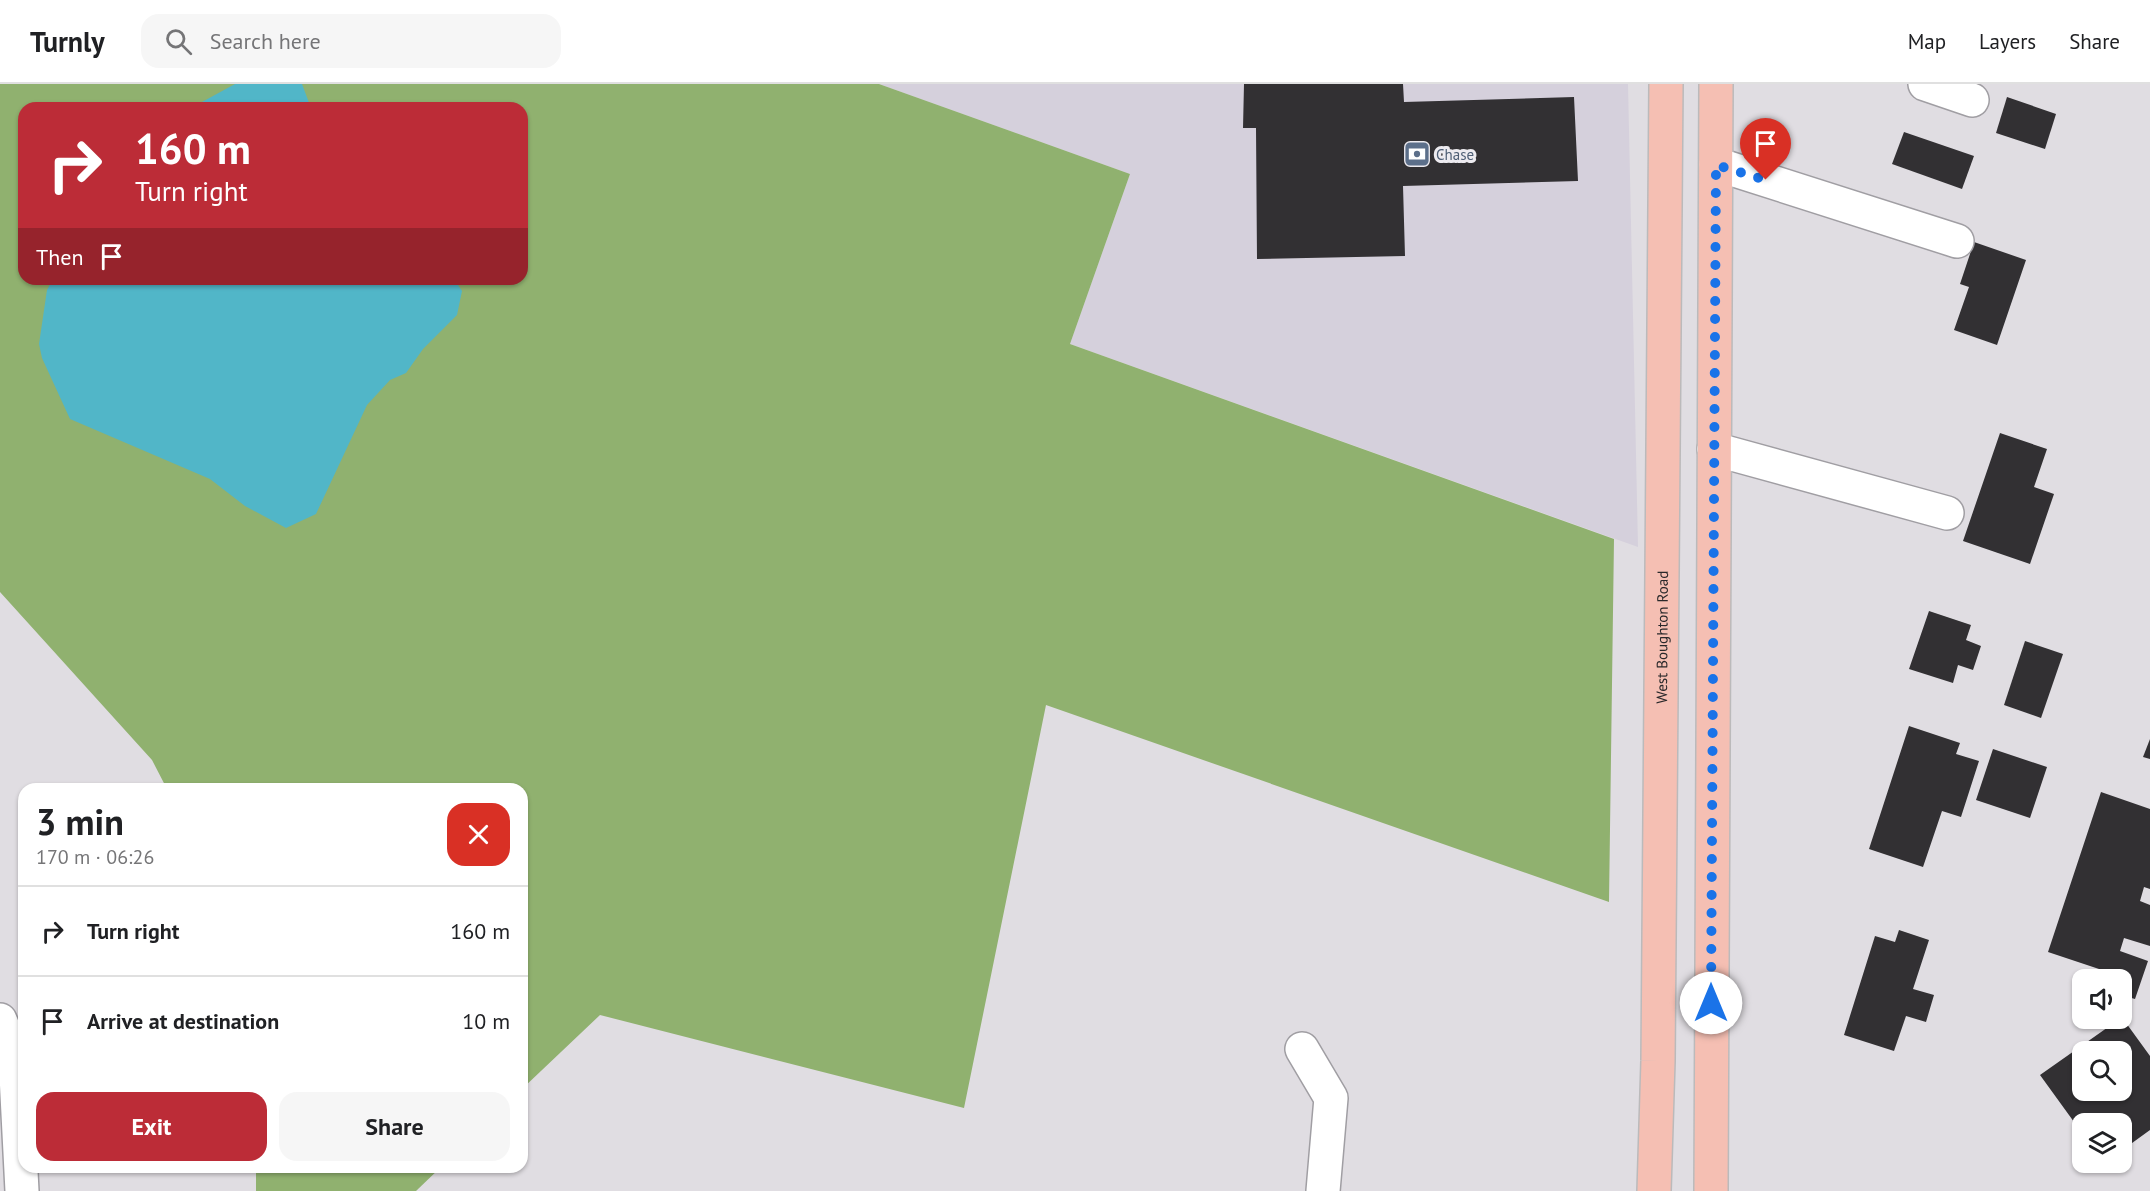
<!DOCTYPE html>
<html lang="en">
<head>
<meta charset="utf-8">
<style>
	:root { --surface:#fff; --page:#f6f6f6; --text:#202124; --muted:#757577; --line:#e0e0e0; --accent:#bc2c37 }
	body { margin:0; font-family:"PT Sans",sans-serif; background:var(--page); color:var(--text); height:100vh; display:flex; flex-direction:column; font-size:22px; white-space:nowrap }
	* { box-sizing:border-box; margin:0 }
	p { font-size:20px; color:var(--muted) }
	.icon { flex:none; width:33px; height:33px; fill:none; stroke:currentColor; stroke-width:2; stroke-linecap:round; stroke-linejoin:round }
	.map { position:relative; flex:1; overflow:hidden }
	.sheet { position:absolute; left:18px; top:699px; width:510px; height:390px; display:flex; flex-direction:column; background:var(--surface); border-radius:18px; box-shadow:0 2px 4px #0004 }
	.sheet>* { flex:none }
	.top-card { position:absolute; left:18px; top:18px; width:510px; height:183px; border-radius:18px; box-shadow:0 2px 4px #0004; background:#bc2c37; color:#fff; overflow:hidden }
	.buttons { position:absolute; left:2072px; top:885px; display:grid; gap:12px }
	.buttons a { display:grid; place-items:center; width:60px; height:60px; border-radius:12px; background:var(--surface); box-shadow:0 2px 4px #0004; font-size:30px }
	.pin { position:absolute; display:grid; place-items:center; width:51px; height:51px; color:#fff; margin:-62px -26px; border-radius:50% 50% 50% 0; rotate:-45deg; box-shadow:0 0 6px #0007 }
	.pin .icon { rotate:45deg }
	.me { position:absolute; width:66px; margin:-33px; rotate:0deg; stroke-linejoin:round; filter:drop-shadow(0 0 4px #0008) }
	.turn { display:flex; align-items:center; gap:21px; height:126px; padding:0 18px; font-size:27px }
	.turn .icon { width:78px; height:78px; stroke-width:2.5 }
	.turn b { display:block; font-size:42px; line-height:51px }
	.then { display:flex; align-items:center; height:57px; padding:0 18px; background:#0003; gap:12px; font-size:22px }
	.round { display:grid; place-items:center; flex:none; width:63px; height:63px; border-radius:18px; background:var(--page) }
	.head { display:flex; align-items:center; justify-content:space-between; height:102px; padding:0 18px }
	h1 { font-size:36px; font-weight:700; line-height:45px }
	.primary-button { display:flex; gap:12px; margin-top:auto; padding:12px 18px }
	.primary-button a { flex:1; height:69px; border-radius:18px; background:var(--accent); color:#fff; font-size:24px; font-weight:700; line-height:69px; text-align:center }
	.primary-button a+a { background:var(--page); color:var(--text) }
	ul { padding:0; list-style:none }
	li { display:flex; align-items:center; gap:18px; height:90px; padding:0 18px; border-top:2px solid var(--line) }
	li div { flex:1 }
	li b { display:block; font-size:22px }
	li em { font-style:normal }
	header { display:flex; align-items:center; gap:36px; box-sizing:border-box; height:84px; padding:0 30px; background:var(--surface); border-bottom:2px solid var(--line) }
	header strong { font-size:28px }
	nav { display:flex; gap:33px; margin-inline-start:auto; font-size:21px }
	.search { width:420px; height:54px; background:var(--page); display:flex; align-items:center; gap:15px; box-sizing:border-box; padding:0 21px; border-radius:18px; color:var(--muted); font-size:22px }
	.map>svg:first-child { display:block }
</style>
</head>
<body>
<header>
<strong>Turnly</strong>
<div class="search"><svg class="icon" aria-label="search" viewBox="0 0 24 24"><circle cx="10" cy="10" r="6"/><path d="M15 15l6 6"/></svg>Search here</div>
<nav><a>Map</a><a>Layers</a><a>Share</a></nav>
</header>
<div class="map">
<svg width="2150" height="1107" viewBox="0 0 2150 1107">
	<rect width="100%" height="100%" fill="#e0dde2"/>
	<polygon fill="#d5d0dc" points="879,0 1628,0 1638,463 1070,260 1130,90"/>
	<g fill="#90b16f" fill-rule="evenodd">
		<path d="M 0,0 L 879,0 L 1130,90 L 1070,260 L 1614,455 L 1609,818 L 1046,621 L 964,1024 L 600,931 L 522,1005 L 522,705 L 167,705 L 152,676 L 0,508 ZM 24,24 L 522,24 L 522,195 L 24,195 Z"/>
		<polygon points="256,1083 441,1083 416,1107 256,1107"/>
	</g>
	<g fill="#51b6c8">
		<polygon points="235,0 302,0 311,24 191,24"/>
		<polygon points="53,195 454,195 462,207 457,231 423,265 406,289 390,296 367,321 316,430 286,444 245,422 210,395 70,335 42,274 39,260 47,206"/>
	</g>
	<g fill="#323033" fill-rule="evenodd">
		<polygon points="1244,0 1403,0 1404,18 1574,13 1578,97 1403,102 1405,172 1257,175 1256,44 1243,44"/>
		<polygon points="2007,13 2056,30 2045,65 1996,49"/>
		<polygon points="1904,48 1974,72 1962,105 1892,80"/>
		<polygon points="1974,158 2026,176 1997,261 1954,246 1969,203 1960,200"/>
		<polygon points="2000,349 2047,365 2034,403 2054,410 2030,480 1963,457"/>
		<polygon points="1929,527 1971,541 1966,556 1981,562 1973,586 1958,581 1953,599 1909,585"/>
		<polygon points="2025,557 2063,570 2041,634 2004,621"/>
		<polygon points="1909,642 1960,659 1956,670 1979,677 1961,733 1942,727 1923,783 1869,765"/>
		<polygon points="2150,655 2150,675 2143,673"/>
		<polygon points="1993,665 2047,683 2030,734 1976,716"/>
		<polygon points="2101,708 2150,725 2150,805 2144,803 2140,817 2150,821 2150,862 2124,854 2120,867 2148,877 2135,915 2121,911 2121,896 2102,896 2105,887 2048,868"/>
		<polygon points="1899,846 1929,856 1913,905 1934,911 1926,938 1906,932 1894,967 1844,951 1875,852 1895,858"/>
		<path d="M 2121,932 L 2150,972 L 2150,1046 L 2121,1067 L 2121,1040 L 2082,1040 L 2082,1049 L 2040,991 L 2121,934 ZM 2082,968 L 2121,968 L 2121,1006 L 2082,1006 Z"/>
	</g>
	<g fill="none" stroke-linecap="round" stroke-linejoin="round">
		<defs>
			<g id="minor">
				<polyline points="1925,0 1972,16"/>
				<polyline points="1716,80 1957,157"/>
				<polyline points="1714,365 1947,429"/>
				<polyline points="0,936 15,972 22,1107"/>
				<polyline points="1302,965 1331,1014 1323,1107"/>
			</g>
			<g id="major">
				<path id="s1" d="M 1654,1107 L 1658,977 L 1666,0"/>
				<polyline points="1711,1107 1716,0"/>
			</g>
		</defs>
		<use href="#minor" stroke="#a09ea3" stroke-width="36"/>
		<use href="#major" stroke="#bbbabb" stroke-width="36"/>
		<use href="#minor" stroke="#fff" stroke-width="33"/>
		<use href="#major" stroke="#f5bfb3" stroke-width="33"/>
	</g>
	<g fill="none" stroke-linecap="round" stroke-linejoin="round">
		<polyline stroke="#1a73e8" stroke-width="10" stroke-dasharray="0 18" points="1711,919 1716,81 1766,96"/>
	</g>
	<defs>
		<symbol id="bank-square" viewBox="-11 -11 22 22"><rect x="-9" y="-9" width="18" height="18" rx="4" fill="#5c6f8a" stroke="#edebf0"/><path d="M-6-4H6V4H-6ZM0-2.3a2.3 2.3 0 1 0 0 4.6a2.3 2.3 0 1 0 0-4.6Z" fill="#fff"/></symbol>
	</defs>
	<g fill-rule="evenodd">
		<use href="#bank-square" x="1402" y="55" width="30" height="30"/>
	</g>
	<g text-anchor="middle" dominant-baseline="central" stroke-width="6" stroke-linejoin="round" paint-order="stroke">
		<g font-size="15" fill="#4e5e75" stroke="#edebf0" text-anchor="start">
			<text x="1436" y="70">Chase</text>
		</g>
		<g font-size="15" fill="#29282a" stroke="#edebf0">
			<text stroke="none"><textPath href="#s1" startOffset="554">West Boughton Road</textPath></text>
		</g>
	</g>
</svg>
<div class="buttons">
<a><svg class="icon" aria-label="sound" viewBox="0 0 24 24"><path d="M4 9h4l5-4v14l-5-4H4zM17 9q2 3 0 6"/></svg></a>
<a><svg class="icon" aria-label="search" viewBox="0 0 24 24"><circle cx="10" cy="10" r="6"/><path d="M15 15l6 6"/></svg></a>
<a><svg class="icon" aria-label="layers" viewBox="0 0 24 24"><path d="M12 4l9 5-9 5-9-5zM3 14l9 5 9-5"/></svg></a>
</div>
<div class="pin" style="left:1766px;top:96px;background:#d93025"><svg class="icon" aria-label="arrive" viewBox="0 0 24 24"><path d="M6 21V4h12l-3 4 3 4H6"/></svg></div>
<svg class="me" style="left:1711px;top:919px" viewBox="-20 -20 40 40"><circle r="19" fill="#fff"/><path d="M0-13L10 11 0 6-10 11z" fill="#1a73e8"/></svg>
<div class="top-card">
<div class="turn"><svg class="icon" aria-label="right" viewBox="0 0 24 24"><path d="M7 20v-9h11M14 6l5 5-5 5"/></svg><div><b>160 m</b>Turn right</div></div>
<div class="then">Then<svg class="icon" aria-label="arrive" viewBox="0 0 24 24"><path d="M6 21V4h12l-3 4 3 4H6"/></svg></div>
</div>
<section class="sheet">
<div class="head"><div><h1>3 min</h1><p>170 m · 06:26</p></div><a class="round" style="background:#d93025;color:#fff"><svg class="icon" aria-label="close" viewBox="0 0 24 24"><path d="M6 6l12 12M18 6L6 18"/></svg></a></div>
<ul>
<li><svg class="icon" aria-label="right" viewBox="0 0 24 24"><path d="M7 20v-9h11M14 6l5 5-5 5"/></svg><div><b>Turn right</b></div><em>160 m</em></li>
<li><svg class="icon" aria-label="arrive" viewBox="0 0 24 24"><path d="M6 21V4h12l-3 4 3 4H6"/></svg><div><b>Arrive at destination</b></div><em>10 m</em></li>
</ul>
<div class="primary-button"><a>Exit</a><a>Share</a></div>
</section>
</div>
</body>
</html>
